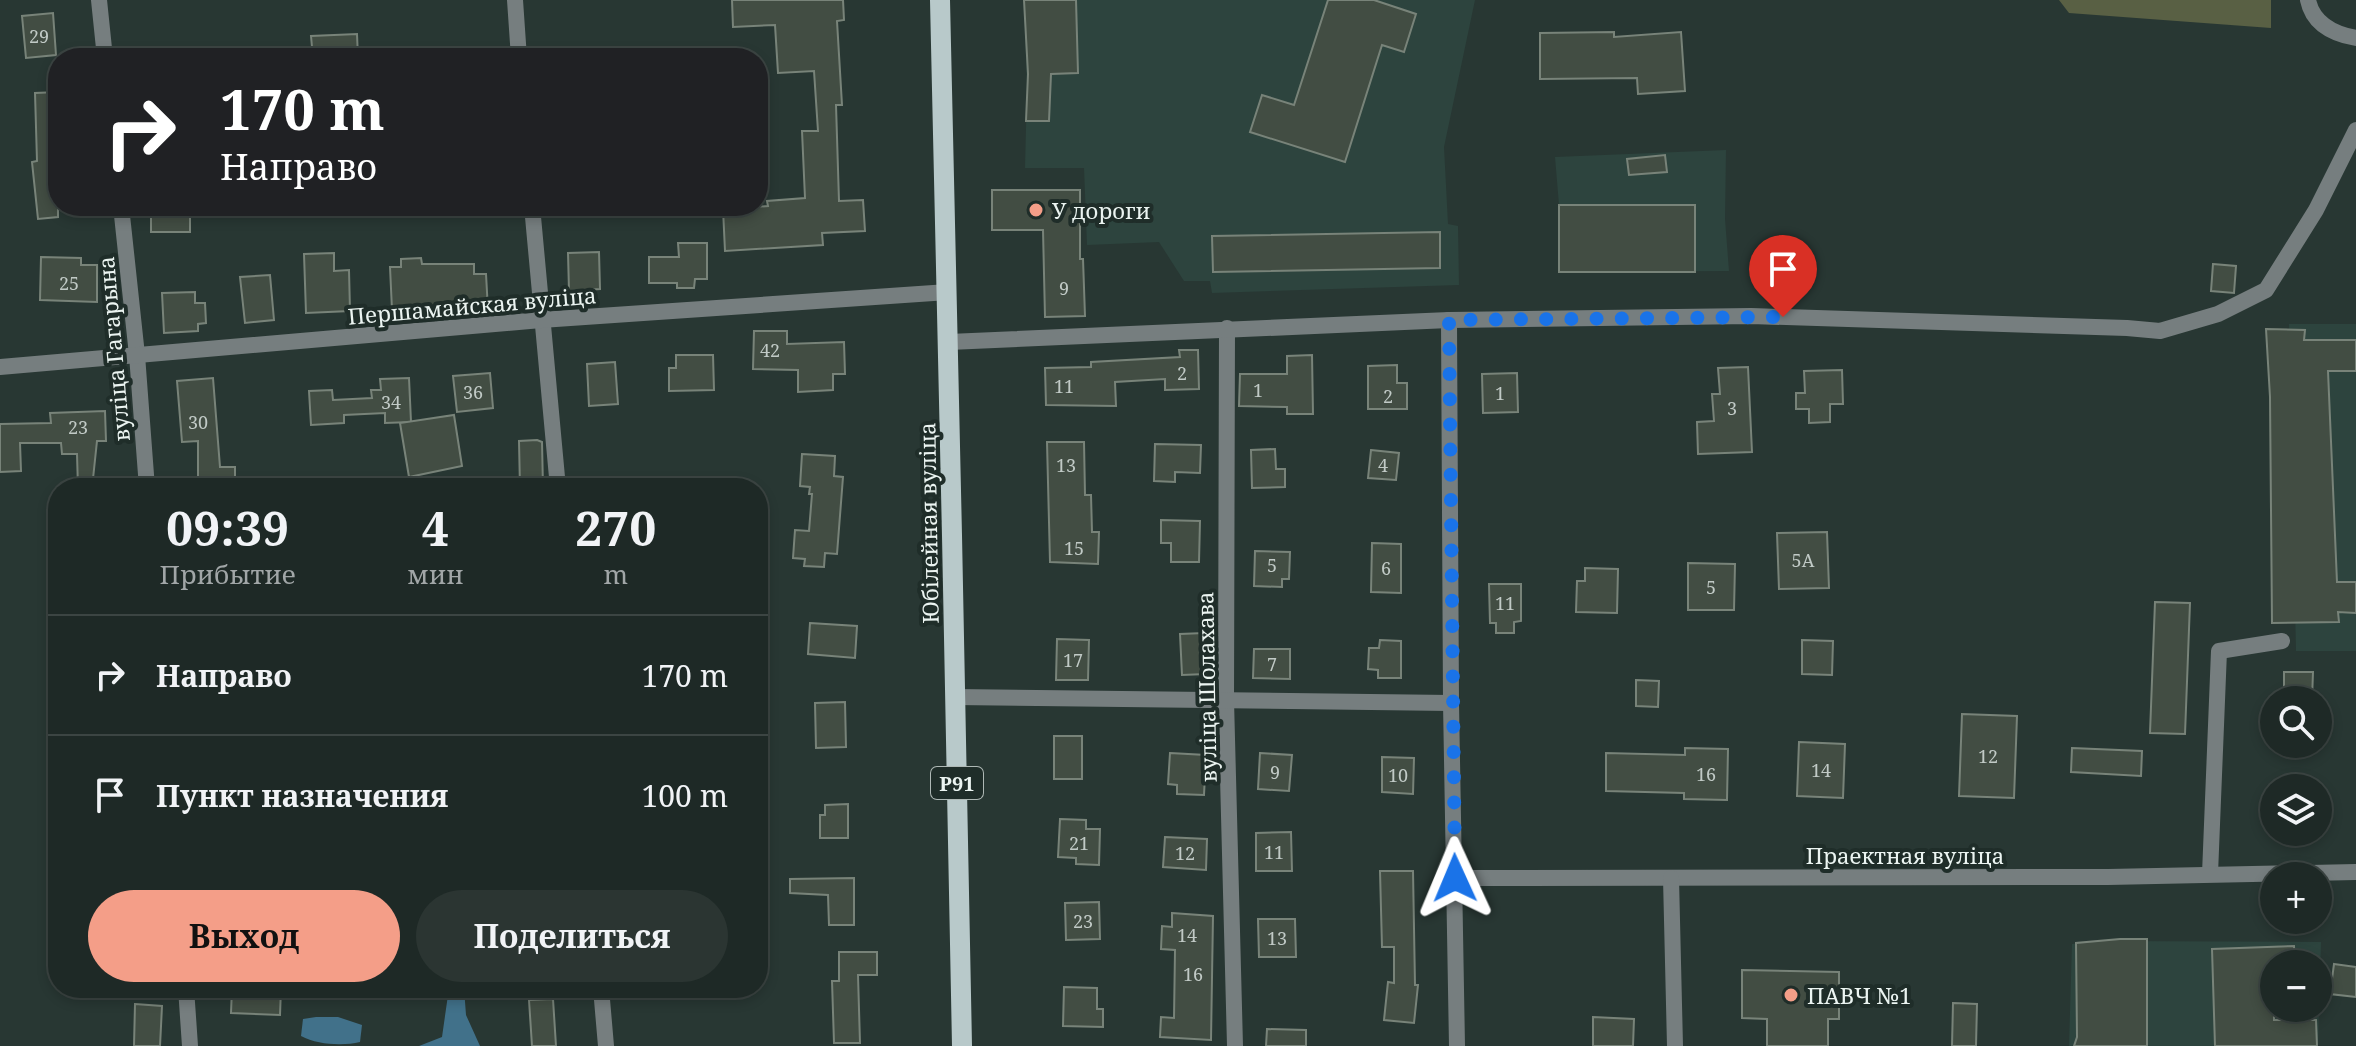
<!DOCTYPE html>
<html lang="ru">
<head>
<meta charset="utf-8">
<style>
	:root { --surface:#1e2926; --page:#2b3532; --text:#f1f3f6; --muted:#a1a6a7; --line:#3c4543; --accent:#f49e88 }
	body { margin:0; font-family:"Noto Serif",serif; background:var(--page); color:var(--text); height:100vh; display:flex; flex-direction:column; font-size:30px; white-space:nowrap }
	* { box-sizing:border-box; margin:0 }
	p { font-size:26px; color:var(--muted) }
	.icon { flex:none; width:44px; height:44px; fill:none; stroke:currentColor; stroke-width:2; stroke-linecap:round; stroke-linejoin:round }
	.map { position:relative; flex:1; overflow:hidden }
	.details { position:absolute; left:48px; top:478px; width:720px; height:520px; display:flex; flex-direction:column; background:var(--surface); border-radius:32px; box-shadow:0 4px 12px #0003,0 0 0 2px var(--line) }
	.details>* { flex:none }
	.guide { position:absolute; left:48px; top:48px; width:720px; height:168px; border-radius:32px; box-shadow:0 4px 12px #0003,0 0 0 2px var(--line); background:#202124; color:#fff; overflow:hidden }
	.fabs { position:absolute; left:2260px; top:686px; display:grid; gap:16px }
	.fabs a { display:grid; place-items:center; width:72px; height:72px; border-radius:50%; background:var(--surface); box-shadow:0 4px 12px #0003,0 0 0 2px var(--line); font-size:40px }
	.pin { position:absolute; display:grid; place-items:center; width:68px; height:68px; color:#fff; margin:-82px -34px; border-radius:50% 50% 50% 0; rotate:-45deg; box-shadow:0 0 8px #0007 }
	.pin .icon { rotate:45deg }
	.me { position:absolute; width:88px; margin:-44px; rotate:359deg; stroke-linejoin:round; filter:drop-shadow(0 0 6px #0008) }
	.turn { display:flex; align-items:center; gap:28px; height:168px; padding:0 40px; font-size:36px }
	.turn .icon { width:104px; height:104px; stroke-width:2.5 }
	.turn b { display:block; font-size:56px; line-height:68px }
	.eta { display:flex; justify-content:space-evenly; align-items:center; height:136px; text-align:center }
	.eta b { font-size:48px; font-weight:700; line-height:56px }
	.button { display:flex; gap:16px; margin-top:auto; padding:16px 40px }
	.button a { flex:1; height:92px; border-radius:48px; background:var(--accent); color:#111; font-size:32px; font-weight:700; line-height:92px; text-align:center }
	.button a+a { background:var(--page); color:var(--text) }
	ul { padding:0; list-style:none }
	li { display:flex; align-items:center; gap:24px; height:120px; padding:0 40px; border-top:2px solid var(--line) }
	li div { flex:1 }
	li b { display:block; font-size:30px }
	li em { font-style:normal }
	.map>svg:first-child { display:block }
</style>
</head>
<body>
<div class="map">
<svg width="2356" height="1046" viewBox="0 0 2356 1046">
	<rect width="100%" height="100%" fill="#283733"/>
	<g fill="#2d443e" fill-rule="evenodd">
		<polygon points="1024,0 1475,0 1444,147 1448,224 1458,226 1459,285 1212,293 1210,281 1184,281 1159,242 1087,245 1084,168 1025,168 1027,88"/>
		<polygon points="1726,150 1725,219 1729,271 1559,272 1559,205 1555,157"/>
		<polygon points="2289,324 2356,324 2356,651 2296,651"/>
		<path d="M 2098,941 L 2321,942 L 2318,1046 L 2069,1046 L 2072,944 ZM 2274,964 L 2318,964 L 2318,1008 L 2274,1008 Z"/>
	</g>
	<polygon fill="#596044" points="2059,0 2271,0 2271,28 2069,13"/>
	<g fill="#41718a">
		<polygon points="449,988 464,988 466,1015 480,1046 419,1046 442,1037"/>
		<path d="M 316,1017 L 338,1017 L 362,1025 L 360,1042 C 343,1046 318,1045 301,1036 L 303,1019 Z"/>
	</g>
	<g fill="#424d43" stroke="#788379" stroke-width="2">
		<polygon points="732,0 843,0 844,20 837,21 842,105 836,105 839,201 863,200 865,231 822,233 823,245 725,251 723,209 768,206 767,201 805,198 802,131 818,131 814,71 778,73 775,25 733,27"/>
		<polygon points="1024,0 1076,0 1078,73 1051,74 1049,121 1026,121 1028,74"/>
		<polygon points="1328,0 1374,0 1416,14 1404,52 1382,45 1345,162 1250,132 1262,95 1294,105"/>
		<polygon points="53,13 56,55 26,58 22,16"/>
		<polygon points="1614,32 1614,37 1681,32 1685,91 1638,94 1637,78 1540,79 1540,33"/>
		<polygon points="357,34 358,58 313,58 311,36"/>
		<polygon points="58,92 58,217 38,219 32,162 37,161 35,93"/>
		<polygon points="1665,155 1667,172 1629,175 1627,159"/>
		<polygon points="992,190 1080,190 1080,259 1083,259 1085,316 1045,317 1043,230 992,230"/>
		<rect x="1559" y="205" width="136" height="67"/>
		<rect x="151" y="206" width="39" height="26"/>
		<polygon points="1440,232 1440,268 1213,272 1212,236"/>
		<polygon points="678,243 707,243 707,279 695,279 694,288 677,288 677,283 649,283 649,257 679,257"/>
		<polygon points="599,252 600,289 569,291 568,253"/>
		<polygon points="334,253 334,271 349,270 350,311 306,313 304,254"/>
		<polygon points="41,257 81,258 81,265 97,265 97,302 40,300"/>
		<polygon points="421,258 422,264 474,264 474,274 486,274 488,310 405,316 405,309 392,310 390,267 401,267 401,259"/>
		<polygon points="2213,264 2236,266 2234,293 2211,291"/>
		<polygon points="270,275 274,320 245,323 240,277"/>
		<polygon points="195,292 195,303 205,303 206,323 198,324 198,331 164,333 162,293"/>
		<polygon points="2266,329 2305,330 2304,340 2356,340 2356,371 2328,371 2337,582 2356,582 2356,613 2338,612 2339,622 2272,623 2270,397"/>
		<polygon points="754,331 787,331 787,344 844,342 845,374 833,374 833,390 798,392 798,370 753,369"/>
		<polygon points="1179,350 1198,350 1199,389 1165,390 1165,379 1115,382 1116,406 1046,405 1045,368 1091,367 1091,362 1180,357"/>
		<polygon points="676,355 713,355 714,390 669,391 669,368 676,368"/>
		<polygon points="1312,355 1313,414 1287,414 1287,407 1239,406 1240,374 1287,374 1287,356"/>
		<polygon points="615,362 618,404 589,406 587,364"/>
		<polygon points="1397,365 1397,383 1407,383 1407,409 1368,409 1368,366"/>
		<polygon points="1748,367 1752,452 1698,454 1697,422 1714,421 1712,394 1720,394 1718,368"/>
		<polygon points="1842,370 1843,404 1830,404 1830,422 1809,423 1809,409 1796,409 1796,393 1805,393 1804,371"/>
		<polygon points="490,373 493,408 457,412 453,376"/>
		<polygon points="1517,373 1518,412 1483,413 1482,374"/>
		<polygon points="213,378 220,467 235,467 235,488 198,488 198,441 182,442 177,381"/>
		<polygon points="409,378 411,422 385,423 385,413 344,415 344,423 311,425 309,391 332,390 333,400 372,398 371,390 381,390 380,379"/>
		<polygon points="105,411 106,441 97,441 92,488 78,488 77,454 62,454 61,443 20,443 21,471 0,472 0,424 51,423 50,413"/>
		<polygon points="454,415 462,466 409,477 400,423"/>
		<polygon points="537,440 542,442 543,488 520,488 519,441"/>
		<polygon points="1047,442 1084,442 1085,495 1091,495 1092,532 1099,532 1098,564 1050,562"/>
		<polygon points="1155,444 1201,445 1200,473 1175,472 1175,482 1154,481"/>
		<polygon points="1275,449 1276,469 1285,469 1285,487 1252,488 1251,450"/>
		<polygon points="1371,450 1399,453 1396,480 1368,478"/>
		<polygon points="802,454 835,456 834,476 843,477 837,554 825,553 824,567 804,566 805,559 793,558 795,530 809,531 812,494 809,494 810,487 800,486"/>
		<polygon points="1161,520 1200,521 1199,562 1171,562 1171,543 1161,543"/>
		<polygon points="1827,532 1829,588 1779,589 1777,533"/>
		<polygon points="1372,543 1401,544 1401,593 1371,592"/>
		<polygon points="1255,551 1290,552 1289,579 1282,579 1282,587 1254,586"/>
		<polygon points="1688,563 1735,564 1734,610 1688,610"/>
		<polygon points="1585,568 1618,569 1617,613 1576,612 1577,581 1585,581"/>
		<polygon points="1489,584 1521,584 1521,621 1514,622 1514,633 1496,633 1496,623 1490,623"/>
		<polygon points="2155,602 2190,603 2185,734 2150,733"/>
		<polygon points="810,623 857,626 855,658 808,654"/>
		<polygon points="1204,633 1206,674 1182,675 1180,634"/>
		<polygon points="1057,639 1089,640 1088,680 1056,680"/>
		<polygon points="1380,640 1401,641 1401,678 1378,678 1378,670 1368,669 1369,648 1379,648"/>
		<polygon points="1802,640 1833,641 1832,675 1802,674"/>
		<polygon points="1254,649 1290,649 1290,679 1253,678"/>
		<polygon points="2284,672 2313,672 2312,700 2284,700"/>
		<polygon points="1636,680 1659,681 1658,707 1636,706"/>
		<polygon points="845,702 846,747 816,748 815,703"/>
		<polygon points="1962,714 2017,716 2014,798 1959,796"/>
		<rect x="1054" y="736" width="28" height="43"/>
		<polygon points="1799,742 1845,744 1843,798 1797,796"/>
		<polygon points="1685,748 1728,749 1727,800 1684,799 1684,793 1606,791 1606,753 1685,755"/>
		<polygon points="2072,748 2142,751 2141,776 2071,772"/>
		<polygon points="1170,753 1206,755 1204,795 1177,794 1177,785 1168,784"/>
		<polygon points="1260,753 1292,755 1289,791 1258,789"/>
		<polygon points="1382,757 1414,758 1413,794 1382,792"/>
		<polygon points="848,804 848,838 820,838 820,815 825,815 825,805"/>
		<polygon points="1060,819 1086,820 1086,829 1100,829 1099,865 1076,864 1076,858 1058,857"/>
		<polygon points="1291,832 1292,871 1256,871 1256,833"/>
		<polygon points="1165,837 1207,839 1206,870 1163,867"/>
		<polygon points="1380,871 1413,871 1415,985 1418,985 1414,1023 1384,1020 1388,982 1394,983 1394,947 1382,947"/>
		<polygon points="854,878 854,925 829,925 828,895 790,893 790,879"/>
		<polygon points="1099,902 1100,939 1066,940 1065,903"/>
		<polygon points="1172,913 1213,916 1211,1040 1160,1037 1161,1017 1174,1018 1175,950 1161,949 1162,926 1172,927"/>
		<polygon points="1258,919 1295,919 1296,957 1259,957"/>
		<polygon points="2120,939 2147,939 2147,1046 2074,1046 2077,1037 2076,943"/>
		<polygon points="2294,946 2295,964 2274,964 2274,1020 2316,1020 2317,1046 2215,1046 2212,949"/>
		<polygon points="839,952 877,952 877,975 858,975 860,1043 834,1043 832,981 839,981"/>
		<polygon points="2334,964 2356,967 2356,997 2330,994"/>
		<polygon points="1742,970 1839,972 1839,1019 1828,1019 1828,1046 1767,1046 1767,1019 1742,1018"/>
		<polygon points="1064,987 1097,988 1097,1009 1103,1009 1103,1027 1063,1026"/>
		<polygon points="232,988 281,988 280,1015 231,1013"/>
		<polygon points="553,999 556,1046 532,1046 529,1000"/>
		<polygon points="1953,1003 1977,1004 1976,1046 1952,1046"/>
		<polygon points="135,1004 162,1006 160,1046 134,1046"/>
		<polygon points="1593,1017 1634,1019 1633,1046 1593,1046"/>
		<polygon points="1267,1029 1306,1030 1306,1046 1266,1046"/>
	</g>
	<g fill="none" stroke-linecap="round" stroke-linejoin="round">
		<g stroke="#767e7f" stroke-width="16">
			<polyline points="99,0 105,58"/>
			<polyline points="515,0 519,58"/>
			<path d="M 2308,0 C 2313,24 2334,34 2356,38"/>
			<polyline points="121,206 137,355 147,488"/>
			<polyline points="532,206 558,488"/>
			<polyline points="1449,320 1451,703 1457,1046"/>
			<polyline points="1227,328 1226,700 1235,1046"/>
			<polyline points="949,342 1449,320 1751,316 2127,328 2160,331 2218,314 2266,290 2316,210 2356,130"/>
			<polyline points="0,367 541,320 948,292"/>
			<polyline points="955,697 1451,703"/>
			<polyline points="2210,874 2219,651 2282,641"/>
			<polyline points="1455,878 2108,877 2356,872"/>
			<polyline points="1671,878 1675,1046"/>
			<polyline points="186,988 190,1046"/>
			<polyline points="601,988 606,1046"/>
		</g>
		<path stroke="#b8c9ca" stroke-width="20" d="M 940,0 C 949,349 955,697 962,1046"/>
	</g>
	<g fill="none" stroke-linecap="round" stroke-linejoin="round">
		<polyline stroke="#1a73e8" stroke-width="14" stroke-dasharray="0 25.2" points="1455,878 1449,320 1783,317"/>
	</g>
	<g fill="#f49e88" stroke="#1f2d29" stroke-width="3">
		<circle cx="1036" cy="210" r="8"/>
		<circle cx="1791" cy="995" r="8"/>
	</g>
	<g text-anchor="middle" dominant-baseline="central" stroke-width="8" stroke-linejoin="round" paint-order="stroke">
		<g font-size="18" fill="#c1cac6">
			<text x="39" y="36">29</text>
			<text x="69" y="283">25</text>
			<text x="1064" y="288">9</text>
			<text x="770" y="350">42</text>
			<text x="1182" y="373">2</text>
			<text x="1064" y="386">11</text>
			<text x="1258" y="390">1</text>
			<text x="473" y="392">36</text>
			<text x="1500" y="393">1</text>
			<text x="1388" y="396">2</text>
			<text x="391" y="402">34</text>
			<text x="1732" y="408">3</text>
			<text x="198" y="422">30</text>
			<text x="78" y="427">23</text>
			<text x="1066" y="465">13</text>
			<text x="1383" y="465">4</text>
			<text x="1074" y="548">15</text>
			<text x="1803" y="560">5А</text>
			<text x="1272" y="565">5</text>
			<text x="1386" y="568">6</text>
			<text x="1711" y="587">5</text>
			<text x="1505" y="603">11</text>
			<text x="1073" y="660">17</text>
			<text x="1272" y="664">7</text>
			<text x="1988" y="756">12</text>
			<text x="1821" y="770">14</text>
			<text x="1275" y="772">9</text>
			<text x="1706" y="774">16</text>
			<text x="1398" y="775">10</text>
			<text x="1079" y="843">21</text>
			<text x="1274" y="852">11</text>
			<text x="1185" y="853">12</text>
			<text x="1083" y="921">23</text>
			<text x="1187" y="935">14</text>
			<text x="1277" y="938">13</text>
			<text x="1193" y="974">16</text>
		</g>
		<rect fill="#1f2d29" stroke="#aeb8b5" stroke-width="2" x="931" y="767" width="52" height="32" rx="6"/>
		<g font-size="20" font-weight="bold" fill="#ebf4f1">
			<text x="957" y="783">Р91</text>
		</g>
		<g font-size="22" fill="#ebf4f1" stroke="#1f2d29" text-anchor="start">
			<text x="1052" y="210">У дороги</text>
			<text x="1807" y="995">ПАВЧ №1</text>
		</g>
		<g font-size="22" fill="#ebf4f1" stroke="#1f2d29">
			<text transform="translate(472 305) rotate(-5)">Першамайская вуліца</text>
			<text transform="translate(113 349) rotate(-95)">вуліца Гагарына</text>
			<text transform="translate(928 523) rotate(-91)">Юбілейная вуліца</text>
			<text transform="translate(1206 687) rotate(-91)">вуліца Шолахава</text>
			<text x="1905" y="855">Праектная вуліца</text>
		</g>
	</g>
</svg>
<div class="fabs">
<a><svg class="icon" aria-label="search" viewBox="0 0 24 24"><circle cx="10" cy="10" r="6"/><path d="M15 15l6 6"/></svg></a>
<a><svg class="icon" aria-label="layers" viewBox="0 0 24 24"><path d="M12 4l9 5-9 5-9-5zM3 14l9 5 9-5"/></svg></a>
<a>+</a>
<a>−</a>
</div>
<div class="pin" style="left:1783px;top:317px;background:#d93025"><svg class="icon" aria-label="arrive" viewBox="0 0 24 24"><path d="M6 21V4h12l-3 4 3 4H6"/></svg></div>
<svg class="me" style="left:1455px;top:878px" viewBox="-20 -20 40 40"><path d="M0-17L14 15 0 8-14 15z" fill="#1a73e8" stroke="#fff" stroke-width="4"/></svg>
<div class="guide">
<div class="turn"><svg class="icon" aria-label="right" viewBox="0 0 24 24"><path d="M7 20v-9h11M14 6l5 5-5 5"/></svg><div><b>170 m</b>Направо</div></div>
</div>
<section class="details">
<div class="eta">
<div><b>09:39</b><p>Прибытие</p></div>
<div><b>4</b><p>мин</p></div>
<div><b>270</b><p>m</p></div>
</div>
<ul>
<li><svg class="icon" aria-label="right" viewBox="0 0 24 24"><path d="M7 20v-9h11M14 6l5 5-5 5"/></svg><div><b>Направо</b></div><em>170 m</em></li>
<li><svg class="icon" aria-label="arrive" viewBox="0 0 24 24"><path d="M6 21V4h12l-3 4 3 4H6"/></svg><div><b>Пункт назначения</b></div><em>100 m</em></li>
</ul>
<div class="button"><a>Выход</a><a>Поделиться</a></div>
</section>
</div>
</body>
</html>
